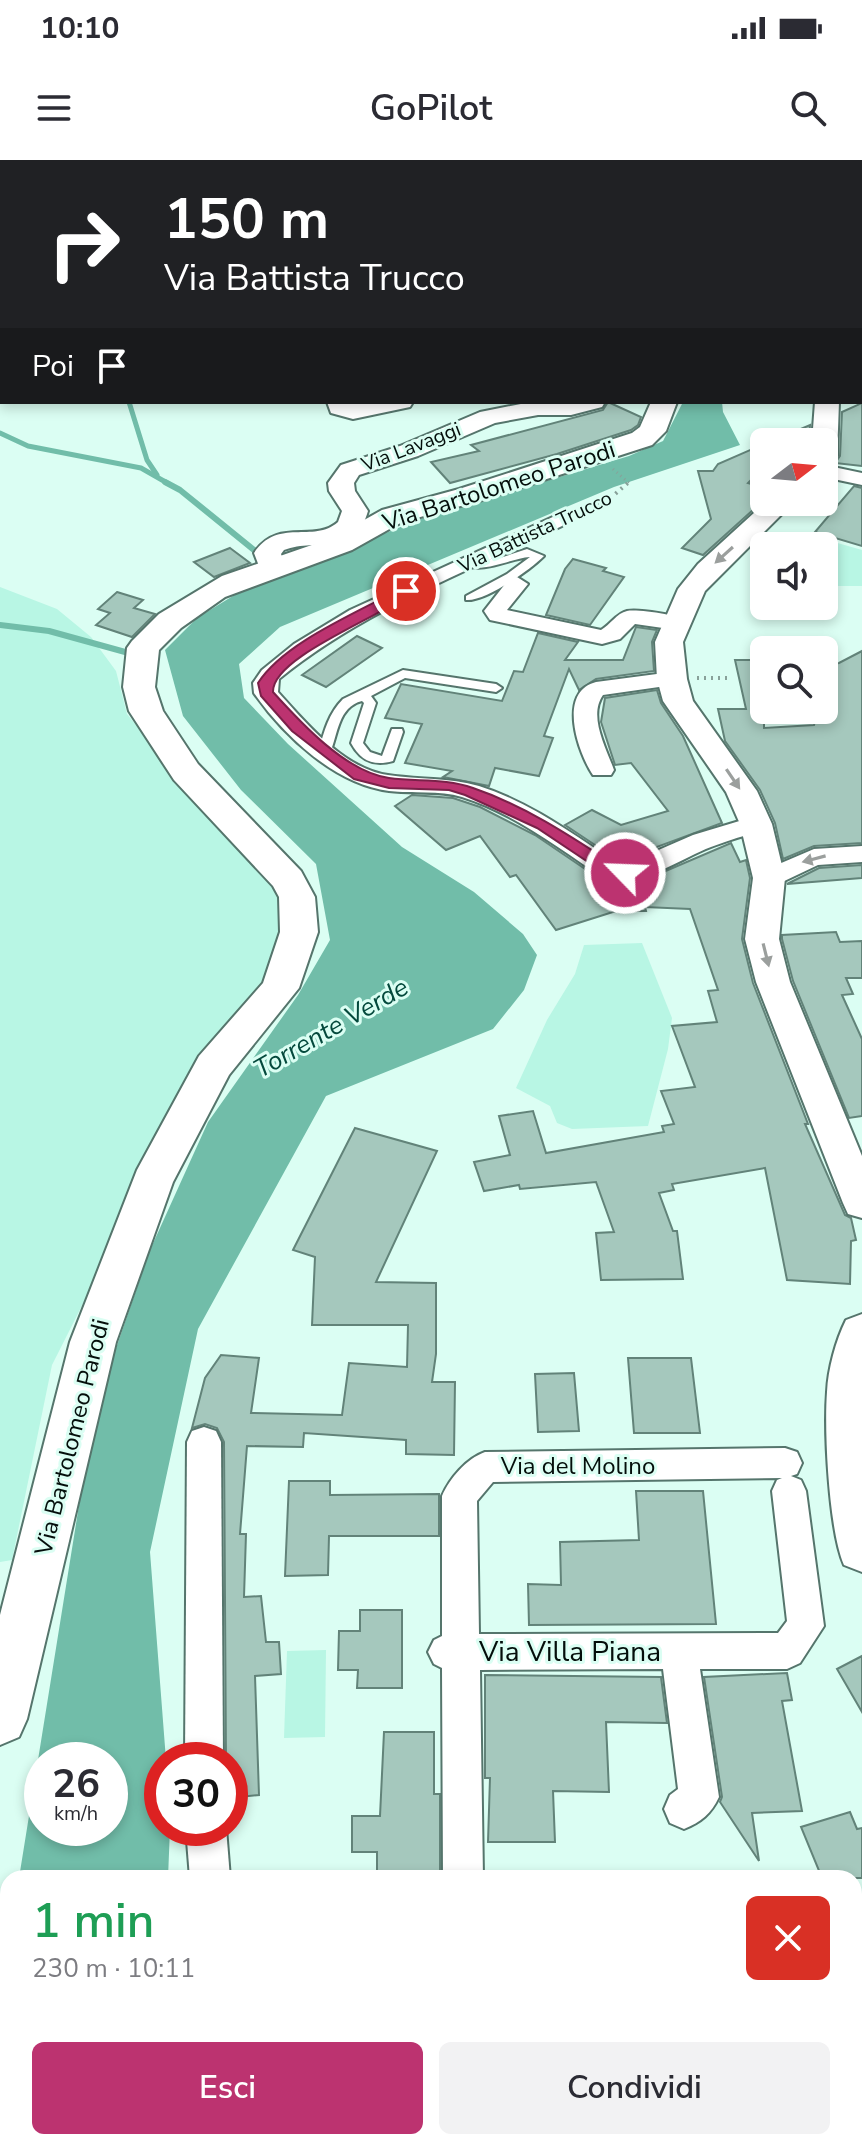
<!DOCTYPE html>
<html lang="it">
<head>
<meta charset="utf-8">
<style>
	:root { --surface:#fff; --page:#f2f2f3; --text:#2b2b33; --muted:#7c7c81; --accent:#bc3370 }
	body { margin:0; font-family:"Nunito Sans",sans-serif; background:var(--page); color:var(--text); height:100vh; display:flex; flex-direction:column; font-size:30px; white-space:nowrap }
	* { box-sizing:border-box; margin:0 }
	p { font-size:26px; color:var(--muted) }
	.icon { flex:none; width:44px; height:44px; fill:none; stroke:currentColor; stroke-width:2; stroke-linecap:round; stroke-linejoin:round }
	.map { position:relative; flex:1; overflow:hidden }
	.drawer { position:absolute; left:0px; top:1710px; width:862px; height:280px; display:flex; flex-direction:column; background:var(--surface); border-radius:24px 24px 0 0; box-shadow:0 4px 12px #0003 }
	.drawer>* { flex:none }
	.banner { position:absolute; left:0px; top:0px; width:862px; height:244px; box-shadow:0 4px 12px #0003; background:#202124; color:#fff; overflow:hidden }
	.needle { width:52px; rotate:74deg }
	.fabs { position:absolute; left:750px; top:268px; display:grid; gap:16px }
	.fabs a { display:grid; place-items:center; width:88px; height:88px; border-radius:12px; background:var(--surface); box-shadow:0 4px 12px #0003; font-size:40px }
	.speed { position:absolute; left:24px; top:1582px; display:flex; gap:16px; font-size:40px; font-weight:700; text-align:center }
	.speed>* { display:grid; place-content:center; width:104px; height:104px; border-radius:50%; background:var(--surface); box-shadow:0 4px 12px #0003; line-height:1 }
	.speed small { font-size:20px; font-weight:400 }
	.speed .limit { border:12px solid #d22; background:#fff; color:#111 }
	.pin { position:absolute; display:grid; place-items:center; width:68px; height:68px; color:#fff; margin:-34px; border:4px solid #fff; border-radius:50%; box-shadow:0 2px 8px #0007 }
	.me { position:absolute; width:88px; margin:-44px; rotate:294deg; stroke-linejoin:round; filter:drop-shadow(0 0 6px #0008) }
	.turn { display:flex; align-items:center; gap:28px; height:168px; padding:0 32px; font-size:36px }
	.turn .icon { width:104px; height:104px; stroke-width:2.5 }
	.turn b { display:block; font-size:56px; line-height:68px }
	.then { display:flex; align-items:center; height:76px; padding:0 32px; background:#0003; gap:16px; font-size:30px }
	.round { display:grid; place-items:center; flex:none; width:84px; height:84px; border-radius:12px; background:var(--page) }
	.headline { display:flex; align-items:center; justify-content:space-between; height:136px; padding:0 32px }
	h1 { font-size:48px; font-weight:600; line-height:60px; color:#1e9e55 }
	.action { display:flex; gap:16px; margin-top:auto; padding:16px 32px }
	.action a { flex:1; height:92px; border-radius:12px; background:var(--accent); color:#fff; font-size:32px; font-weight:600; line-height:92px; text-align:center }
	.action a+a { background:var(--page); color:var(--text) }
	.status { display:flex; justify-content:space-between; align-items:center; height:56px; padding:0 40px; background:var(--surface); direction:ltr }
	.status svg { height:22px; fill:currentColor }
	header { display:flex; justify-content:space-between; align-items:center; height:104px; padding:0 32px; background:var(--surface); font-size:36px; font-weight:600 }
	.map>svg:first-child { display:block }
</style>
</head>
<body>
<div class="status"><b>10:10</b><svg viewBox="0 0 49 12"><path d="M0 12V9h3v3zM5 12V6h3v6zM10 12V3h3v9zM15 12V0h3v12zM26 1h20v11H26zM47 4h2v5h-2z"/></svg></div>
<header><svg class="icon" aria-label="menu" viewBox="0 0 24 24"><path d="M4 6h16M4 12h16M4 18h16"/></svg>GoPilot<svg class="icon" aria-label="search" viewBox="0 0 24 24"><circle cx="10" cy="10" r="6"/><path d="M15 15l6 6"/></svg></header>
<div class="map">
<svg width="862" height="1990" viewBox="0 0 862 1990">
	<rect width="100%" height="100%" fill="#dbfef3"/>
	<g fill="#b8f6e4">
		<polygon points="134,0 626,0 140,2"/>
		<polygon points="820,378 862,390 862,426 824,426 824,386 815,386"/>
		<polygon points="0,427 57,449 91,477 116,511 127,554 187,627 282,729 282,762 268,816 211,890 52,1205 12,1400 0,1402"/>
		<polygon points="642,783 672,858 668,889 648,966 572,969 557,963 550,946 516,928 547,860 575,814 584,785"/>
		<polygon points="326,1490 325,1577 284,1578 287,1491"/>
	</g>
	<g fill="#71bda9" fill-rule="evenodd">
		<path d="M 683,242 L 722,242 L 723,252 L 740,285 L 614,327 L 280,467 L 239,504 L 244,538 L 288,584 L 402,687 L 474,732 L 523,774 L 537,795 L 524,830 L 493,869 L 326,936 L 198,1169 L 150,1392 L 166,1600 L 162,1600 L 162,1668 L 170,1668 L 168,1718 L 19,1718 L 94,1252 L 150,1090 L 208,962 L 298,835 L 330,780 L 316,704 L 241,630 L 183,556 L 165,490 L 197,458 L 241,431 L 423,358 L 629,296 L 663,281 ZM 42,1600 L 110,1600 L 110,1668 L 42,1668 Z"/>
		<polygon points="8,1794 8,1982 128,1982 126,1990 0,1990 0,1842"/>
	</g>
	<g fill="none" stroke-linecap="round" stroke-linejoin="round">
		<g stroke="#71bda9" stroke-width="5">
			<polyline points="129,242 147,300 157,315"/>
			<polyline points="0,273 28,286 141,308 169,324"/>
		</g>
		<g stroke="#71bda9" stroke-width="6">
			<polyline points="165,322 180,330 264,398"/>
			<polyline points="0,465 49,471 136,495"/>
		</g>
	</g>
	<g fill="#a5c8bd" stroke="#628379" stroke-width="2">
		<polygon points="608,242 641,257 638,265 631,270 557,294 450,323 431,302 479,291 471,285 603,250"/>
		<polygon points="862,243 862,306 835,303 840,296 842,252"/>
		<polygon points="810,265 809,282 770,282"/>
		<polygon points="764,284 764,307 748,323 764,328 764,340 703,395 682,388 711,359 698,311 713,311 718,304"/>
		<polygon points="854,326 862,328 862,386 815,372"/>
		<polygon points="230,388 250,403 214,417 194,402"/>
		<polygon points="573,399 606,408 603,411 624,417 590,465 546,455 565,409"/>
		<polygon points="117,432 143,440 134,448 155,454 132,477 96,465 110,453 98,449"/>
		<polygon points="636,467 657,470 652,482 654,511 596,519 579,530 569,509 544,576 553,578 539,616 495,608 489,626 443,617 452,611 405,603 422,564 385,558 401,524 502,541 514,511 523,512 538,473 578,482 565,500 623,500"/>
		<polygon points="357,476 382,488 326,527 302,515"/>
		<polygon points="862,491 862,683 814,686 783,699 775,663 760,630 725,581 718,549 746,549 735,500 764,500 764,568 814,565 816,556 824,557 824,506 839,503"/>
		<polygon points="657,530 661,543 683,576 722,663 619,701 565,665 592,650 621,665 668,651 631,603 615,605 601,562 605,538"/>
		<polygon points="412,635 453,638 480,647 535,675 603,721 618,724 647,719 731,683 740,702 746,700 750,718 742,779 753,823 808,964 805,964 845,1055 851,1058 856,1080 851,1081 850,1124 787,1120 765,1008 672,1024 674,1030 659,1033 673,1071 677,1071 683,1119 601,1120 596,1073 614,1072 596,1022 520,1029 519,1025 484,1031 474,1002 510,995 499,956 533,951 546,993 664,972 662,966 674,964 661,931 695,927 672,866 717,862 708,831 718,830 690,749 645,747 646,751 616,751 556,770 516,715 510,717 480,676 446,690 395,646"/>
		<polygon points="862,705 862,718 787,724 819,708"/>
		<polygon points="836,772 840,782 862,781 862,818 846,818 853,834 842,835 862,879 862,956 849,958 793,821 782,779 782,775"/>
		<polygon points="355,968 437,991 376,1122 436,1123 436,1194 432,1222 455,1222 454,1295 406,1294 406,1280 304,1273 303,1287 247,1286 240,1374 246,1374 244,1437 261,1436 266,1482 279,1482 281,1514 255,1516 259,1635 230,1638 230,1600 226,1600 224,1282 217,1268 205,1264 192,1268 205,1218 221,1195 259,1198 251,1253 342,1255 349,1203 407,1207 408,1165 312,1165 315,1097 293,1090"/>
		<polygon points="628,1198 691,1198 700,1273 634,1273"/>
		<polygon points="574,1213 579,1271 538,1272 535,1214"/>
		<polygon points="289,1321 330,1321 330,1335 439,1334 439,1376 329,1376 328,1415 285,1416"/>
		<polygon points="636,1331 703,1331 716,1464 529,1465 528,1424 561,1425 560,1382 639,1380"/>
		<polygon points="360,1450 402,1450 402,1528 357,1528 358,1510 338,1510 339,1471 360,1471"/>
		<polygon points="862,1496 862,1552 837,1509"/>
		<polygon points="787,1513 792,1540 782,1541 802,1651 752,1653 759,1701 720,1642 722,1637 704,1517"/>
		<polygon points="485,1515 661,1517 667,1563 606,1562 609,1632 553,1631 555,1682 488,1682 490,1618 485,1618"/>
		<polygon points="384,1572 434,1572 434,1634 440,1634 440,1718 377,1718 377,1692 352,1692 352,1656 380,1656"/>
		<polygon points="850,1652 857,1669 862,1668 862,1718 822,1718 801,1667"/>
	</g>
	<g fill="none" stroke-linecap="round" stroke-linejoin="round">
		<defs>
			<g id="service">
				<rect x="0" y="183" width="2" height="6"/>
				<path d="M 527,389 L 544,396 C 530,410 485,442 466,440 L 466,436 L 507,414 L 530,397 C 511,398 482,415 464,404 L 466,402 L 500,398 Z"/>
				<path d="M 403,510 L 496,524 L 502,528 L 496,532 L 405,518 L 371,536 L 376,543 L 363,583 L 370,592 L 382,596 L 392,569 L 402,569 L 403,572 L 393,601 C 373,607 360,600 351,583 L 364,543 L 362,541 C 338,547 338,574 330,593 L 320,593 L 319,590 C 324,571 329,553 343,539 Z"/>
			</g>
			<rect id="pedestrian" x="860" y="161" width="2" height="8"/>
			<g id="minor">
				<rect x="860" y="140" width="2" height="10"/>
				<polygon points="824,305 862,313 862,325 824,317"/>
				<path d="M 555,356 L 562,358 L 565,362 L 562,366 C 466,412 362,451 279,519 L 278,532 C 306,563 344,609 388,615 C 419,620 449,617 479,626 C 530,642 574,675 618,704 L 631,702 L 693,675 L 756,656 L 765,658 L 769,664 L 765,670 C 747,675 729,680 711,687 C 679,699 640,729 605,719 C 560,689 514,653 462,637 C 439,630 413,634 389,631 C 335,624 284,576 254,533 L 253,523 L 262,510 L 294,484 L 350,450 Z"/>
				<path d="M 517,417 L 528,424 L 507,450 L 601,470 C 610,465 617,453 627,451 C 638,449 682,455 688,463 L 677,470 L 635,464 L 620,479 L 602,484 L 490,460 L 484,451 L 509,419 Z"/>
				<path d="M 672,512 L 680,514 L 684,519 L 680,524 L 603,535 C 588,556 606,588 614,610 L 611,615 L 593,615 C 578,593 557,532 596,522 Z"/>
				<polygon points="862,686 862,702 818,705 778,724 769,727 760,724 756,718 760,712 814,689"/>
				<polygon points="204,1267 216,1271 221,1282 223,1600 185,1600 187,1282 192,1271"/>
				<path d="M 785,1288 L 797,1292 L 802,1303 L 797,1314 L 791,1316 L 801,1320 L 806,1331 L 824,1466 L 800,1503 L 787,1509 L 700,1509 L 719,1637 C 711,1654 701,1662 684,1669 L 670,1663 L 664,1649 L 670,1635 L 678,1629 L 663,1509 L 480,1510 L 483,1718 L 443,1718 L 442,1508 L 434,1504 L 428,1492 L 434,1480 L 442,1476 L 442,1336 C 450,1318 466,1299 485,1292 ZM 782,1318 L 777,1320 L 772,1331 L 787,1461 L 778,1473 L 479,1474 L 477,1341 L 493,1322 Z"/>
				<polygon points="186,1668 226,1668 230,1718 190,1718"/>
				<polygon points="862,1950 862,1990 838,1990 835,1982 854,1982 854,1952"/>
				<polygon points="155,1982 199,1982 196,1990 152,1990"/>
				<polygon points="284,1982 328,1982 327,1990 283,1990"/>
			</g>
			<g id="tertiary">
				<rect x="860" y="19" width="2" height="12"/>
				<rect x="0" y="64" width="2" height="13"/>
				<rect x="860" y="67" width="2" height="12"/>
				<polygon points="327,242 354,244 413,242 410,247 353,259 331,253"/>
				<path d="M 531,242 L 605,242 L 602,247 L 571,255 L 538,255 L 495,263 L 418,296 L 359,315 L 354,323 L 355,331 L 368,351 C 354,399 319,377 284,390 L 281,394 L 286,408 L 282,414 L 262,414 L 254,393 C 278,357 313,384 338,362 L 342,351 L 329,331 L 328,323 L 341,305 L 400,286 L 480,252 Z"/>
				<polygon points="815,242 839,242 837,296 833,301 824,304 824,282 812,282"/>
				<polygon points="766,342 794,342 705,431 683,482 687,519 693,541 757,631 772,664 785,718 779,779 790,822 862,996 862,1058 848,1054 843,1043 756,822 745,779 753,718 740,664 726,632 663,541 657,519 655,482 678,429 698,404"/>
			</g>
			<g id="secondary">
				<polygon points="666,0 691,0 665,2"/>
				<polygon points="651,242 677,242 666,271 652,285 479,341 402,362 352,390 225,437 181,468 159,490 155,527 163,551 198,604 301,711 315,737 318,772 299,828 229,915 173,1022 116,1182 27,1559 19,1577 0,1585 0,1455 70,1182 137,1010 199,896 263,823 280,772 279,737 273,726 174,620 129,551 123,527 127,488 132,481 159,454 222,416 332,378 382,350 459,329 632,273 640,267"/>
				<path d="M 862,1154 L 862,1412 L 844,1405 C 829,1371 824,1271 827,1232 C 828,1209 836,1180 846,1160 Z"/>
			</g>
		</defs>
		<use href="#service" stroke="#55756c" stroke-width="4"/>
		<use href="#pedestrian" stroke="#55756c" stroke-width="4"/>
		<use href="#minor" stroke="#55756c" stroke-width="4"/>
		<use href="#tertiary" stroke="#55756c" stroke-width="4"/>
		<use href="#secondary" stroke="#55756c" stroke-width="4"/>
		<g stroke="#88a199" stroke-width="3" stroke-dasharray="1 4" stroke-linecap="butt">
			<polyline points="116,0 123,2"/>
			<polyline points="613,309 630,324"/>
		</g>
		<g stroke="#88a199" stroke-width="4" stroke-dasharray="2 5" stroke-linecap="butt">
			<polyline points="572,356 614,335 629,322"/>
			<polyline points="697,518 732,518"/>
		</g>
		<use href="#service" fill="#fff" fill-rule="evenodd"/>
		<use href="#pedestrian" fill="#fff" fill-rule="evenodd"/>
		<use href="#minor" fill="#fff" fill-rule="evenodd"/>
		<use href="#tertiary" fill="#fff" fill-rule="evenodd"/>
		<use href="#secondary" fill="#fff" fill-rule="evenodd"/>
	</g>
	<defs><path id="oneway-solid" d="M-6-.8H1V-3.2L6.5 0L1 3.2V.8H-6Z" transform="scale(2)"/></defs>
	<g fill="#9b9f9d">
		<use href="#oneway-solid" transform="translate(724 395) rotate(138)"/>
		<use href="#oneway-solid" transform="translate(733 619) rotate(56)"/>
		<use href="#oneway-solid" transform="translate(814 699) rotate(165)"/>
		<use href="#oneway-solid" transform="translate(766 795) rotate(76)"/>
	</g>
	<path fill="#bc3370" stroke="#7a2149" stroke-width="2" d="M 402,428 L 413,431 C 387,455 272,496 273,532 C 301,563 346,612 389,618 C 418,622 445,618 473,628 C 526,646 572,677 618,707 L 631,709 L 631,716 L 609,716 L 537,668 L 465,635 L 449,630 L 389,628 L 354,619 L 292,571 L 261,536 L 258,523 C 284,482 359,452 402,428 Z"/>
	<g text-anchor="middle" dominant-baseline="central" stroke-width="6" stroke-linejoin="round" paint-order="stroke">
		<g font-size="20" fill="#040e0b" stroke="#dbfef3">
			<text transform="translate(411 287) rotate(-21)">Via Lavaggi</text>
			<text transform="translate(535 372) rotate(-25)">Via Battista Trucco</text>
		</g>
		<g font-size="24" fill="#040e0b" stroke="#dbfef3">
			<text transform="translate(499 326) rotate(-18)">Via Bartolomeo Parodi</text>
			<text transform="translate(72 1277) rotate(-76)">Via Bartolomeo Parodi</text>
			<text x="578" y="1306">Via del Molino</text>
		</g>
		<g font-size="26" font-style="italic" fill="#04493c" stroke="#dbfef3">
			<text transform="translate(331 868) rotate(-30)">Torrente Verde</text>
		</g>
		<g font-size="28" fill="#040e0b" stroke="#dbfef3">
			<text x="570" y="1492">Via Villa Piana</text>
		</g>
	</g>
</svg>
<div class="fabs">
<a><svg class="needle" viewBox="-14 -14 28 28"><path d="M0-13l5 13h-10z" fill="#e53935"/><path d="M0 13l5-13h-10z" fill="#7c7c81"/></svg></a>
<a><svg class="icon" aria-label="sound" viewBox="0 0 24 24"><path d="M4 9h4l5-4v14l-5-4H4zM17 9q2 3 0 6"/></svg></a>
<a><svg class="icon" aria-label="search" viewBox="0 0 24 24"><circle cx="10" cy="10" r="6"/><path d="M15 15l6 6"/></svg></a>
</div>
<div class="speed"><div>26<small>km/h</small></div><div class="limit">30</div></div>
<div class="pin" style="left:406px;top:431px;background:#d93025"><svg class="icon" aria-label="arrive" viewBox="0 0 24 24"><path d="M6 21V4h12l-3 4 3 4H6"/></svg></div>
<svg class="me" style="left:625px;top:713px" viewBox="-20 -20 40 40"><circle r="17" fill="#bc3370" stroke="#fff" stroke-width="3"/><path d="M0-11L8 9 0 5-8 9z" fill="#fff"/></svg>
<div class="banner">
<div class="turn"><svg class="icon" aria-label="right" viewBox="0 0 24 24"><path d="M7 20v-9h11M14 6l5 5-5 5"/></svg><div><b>150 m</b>Via Battista Trucco</div></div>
<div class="then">Poi<svg class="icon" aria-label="arrive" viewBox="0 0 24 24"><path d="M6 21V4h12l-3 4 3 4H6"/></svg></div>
</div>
<section class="drawer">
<div class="headline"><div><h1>1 min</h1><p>230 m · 10:11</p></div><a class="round" style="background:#d93025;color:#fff"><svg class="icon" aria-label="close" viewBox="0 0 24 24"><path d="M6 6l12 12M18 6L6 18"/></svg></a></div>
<div class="action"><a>Esci</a><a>Condividi</a></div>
</section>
</div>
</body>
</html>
